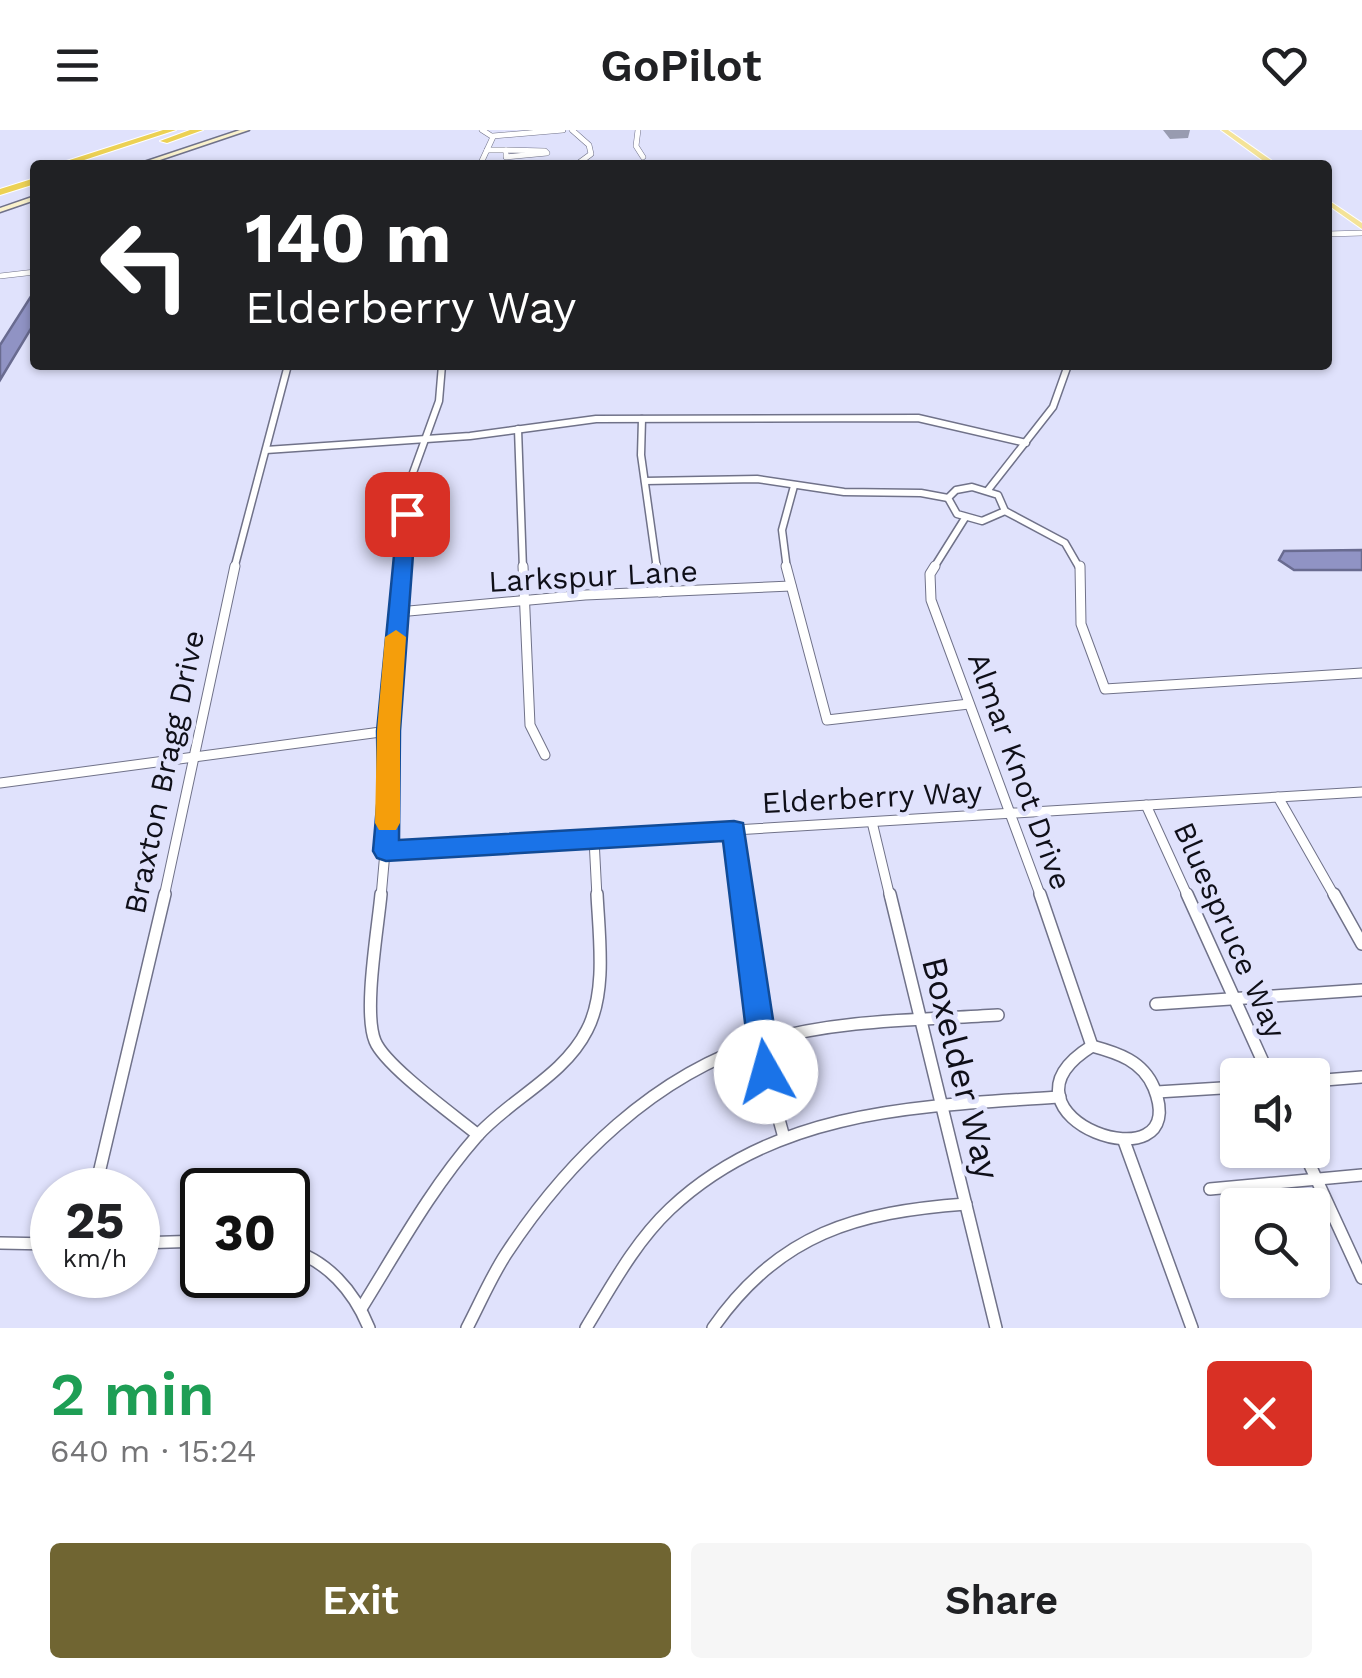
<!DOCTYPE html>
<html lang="en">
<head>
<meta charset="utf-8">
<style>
	:root { --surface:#fff; --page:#f6f6f6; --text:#202124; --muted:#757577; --accent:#706532 }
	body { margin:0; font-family:"Work Sans",sans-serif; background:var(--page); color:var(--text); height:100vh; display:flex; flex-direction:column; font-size:38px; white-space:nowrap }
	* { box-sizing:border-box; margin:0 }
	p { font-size:32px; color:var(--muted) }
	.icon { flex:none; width:55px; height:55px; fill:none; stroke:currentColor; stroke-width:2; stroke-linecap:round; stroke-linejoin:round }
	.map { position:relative; height:1198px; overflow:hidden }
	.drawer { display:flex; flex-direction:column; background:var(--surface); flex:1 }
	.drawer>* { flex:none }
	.banner { position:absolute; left:30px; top:30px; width:1302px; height:210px; border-radius:10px; box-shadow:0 2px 8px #0004; background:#202124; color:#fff; overflow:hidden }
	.fabs { position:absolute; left:1220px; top:928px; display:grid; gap:20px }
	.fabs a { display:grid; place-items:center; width:110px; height:110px; border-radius:10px; background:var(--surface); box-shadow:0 2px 8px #0004; font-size:50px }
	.speed { position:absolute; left:30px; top:1038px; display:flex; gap:20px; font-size:50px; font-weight:700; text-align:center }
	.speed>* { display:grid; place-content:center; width:130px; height:130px; border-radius:50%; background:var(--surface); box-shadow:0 2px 8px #0004; line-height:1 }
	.speed small { font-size:25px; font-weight:400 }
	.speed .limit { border:5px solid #111; border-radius:15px; background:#fff; color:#111 }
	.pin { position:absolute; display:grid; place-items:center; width:85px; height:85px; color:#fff; margin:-42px; border-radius:20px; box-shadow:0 5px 15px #0006 }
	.me { position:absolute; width:110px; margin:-55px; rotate:353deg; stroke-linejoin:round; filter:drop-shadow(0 0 8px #0008) }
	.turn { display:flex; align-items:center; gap:35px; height:210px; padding:0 50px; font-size:45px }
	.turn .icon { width:130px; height:130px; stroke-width:2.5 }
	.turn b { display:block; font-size:70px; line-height:85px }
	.round { display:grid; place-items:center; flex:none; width:105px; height:105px; border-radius:10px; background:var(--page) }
	.head { display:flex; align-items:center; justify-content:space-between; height:170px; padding:0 50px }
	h1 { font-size:60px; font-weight:600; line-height:75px; color:#1e9e55 }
	.action { display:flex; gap:20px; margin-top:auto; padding:20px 50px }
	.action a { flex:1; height:115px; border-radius:10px; background:var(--accent); color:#fff; font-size:40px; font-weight:600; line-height:115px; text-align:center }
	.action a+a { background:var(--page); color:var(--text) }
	header { display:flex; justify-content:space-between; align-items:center; height:130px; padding:0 50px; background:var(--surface); font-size:45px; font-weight:600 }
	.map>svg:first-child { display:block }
</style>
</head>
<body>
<header><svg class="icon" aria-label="menu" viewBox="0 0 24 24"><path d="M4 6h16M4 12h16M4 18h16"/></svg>GoPilot<svg class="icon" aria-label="heart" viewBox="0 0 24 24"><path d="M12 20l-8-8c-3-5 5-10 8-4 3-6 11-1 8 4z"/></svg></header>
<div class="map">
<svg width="1362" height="1198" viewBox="0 0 1362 1198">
	<rect width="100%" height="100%" fill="#e0e2fc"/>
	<g fill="#9093c4" stroke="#696b90" stroke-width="2.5">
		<polygon points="35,160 35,192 0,250 0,215"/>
		<polygon points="1362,420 1362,440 1294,440 1279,430 1284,421"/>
	</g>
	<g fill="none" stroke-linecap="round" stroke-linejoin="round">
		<defs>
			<g id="street-far3">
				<polyline points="572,0 589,15 591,24 576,35"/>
				<polyline points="638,0 636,16 643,27"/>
				<polyline points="493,6 563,0"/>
				<polyline points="487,20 506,20"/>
				<polygon points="506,20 545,21 547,23 506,27"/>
				<polyline points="480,35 493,7 482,0"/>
				<polyline points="1328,104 1362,103"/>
				<polyline points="0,146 35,142"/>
			</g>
			<g id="street-far2">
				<polyline points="642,289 641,325 657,439"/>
				<polyline points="518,299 523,439"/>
				<polyline points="266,320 470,306 596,289 918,288 1026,313"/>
				<polyline points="645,351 757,349 844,362 921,363 948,368"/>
				<polygon points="972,357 998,365 1005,381 982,391 957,384 948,368 956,360"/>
				<polyline points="988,360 1053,277 1068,235"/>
				<polyline points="1005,381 1065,413 1080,439"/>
				<polyline points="234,439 288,235"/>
				<polyline points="402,439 410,351 439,271 442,235"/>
				<polyline points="787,439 782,400 794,356"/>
				<polyline points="933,439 965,388"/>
			</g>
			<g id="street-far1">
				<polyline points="523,436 530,595 545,625"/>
				<polyline points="656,436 660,462"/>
				<polyline points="786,436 827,590 969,574"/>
				<polyline points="935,436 930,444 931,470 1041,767"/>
				<polyline points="1080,436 1081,494 1105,559 1362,543"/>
				<polyline points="398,482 585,465 791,456"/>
				<polyline points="0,653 388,601"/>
				<polyline points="1278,667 1335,767"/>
				<polyline points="1146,675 1188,767"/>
				<polyline points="872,692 890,767"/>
				<polyline points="734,700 743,767"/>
				<polyline points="594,709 597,767"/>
				<polyline points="386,721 1362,662"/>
				<polyline points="164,767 235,436"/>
				<polyline points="381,767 390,665 388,601 403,436"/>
			</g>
			<g id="street">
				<path d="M 381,764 C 378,798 363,882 375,911 C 385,936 455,986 478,1005"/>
				<polyline points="742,764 766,942 783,1004"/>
				<polyline points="890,764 996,1198"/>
				<polyline points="1040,764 1092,916"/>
				<polyline points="1187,764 1269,945"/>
				<polyline points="1334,764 1362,814"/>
				<polyline points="1156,874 1362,860"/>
				<path d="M 1092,916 C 1118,923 1143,931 1154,958 C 1195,1061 978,987 1092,916 Z"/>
				<polyline points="1312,951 1362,947"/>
				<polyline points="1157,962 1238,957"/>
				<polyline points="1124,1011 1192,1198"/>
				<polyline points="1303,1020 1362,1148"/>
				<polyline points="1210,1059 1362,1045"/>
				<polyline points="95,1060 165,764"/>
				<polyline points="0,1113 52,1114"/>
				<polyline points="138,1113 202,1111"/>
				<path d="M 288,1119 C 327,1130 354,1161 369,1198"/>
				<path d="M 362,1177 C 398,1119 432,1057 477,1006 C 510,969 564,946 587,900 C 607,862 599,806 597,764"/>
				<path d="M 467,1198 C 480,1173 491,1147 506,1124 C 567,1031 655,944 764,911 C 839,889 921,890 998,885"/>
				<path d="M 586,1198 C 611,1157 635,1112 670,1079 C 777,978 922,976 1060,967"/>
				<path d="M 713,1198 C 779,1103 857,1082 966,1074"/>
			</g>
			<g id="secondary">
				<polygon points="240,0 249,0 145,35 135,35"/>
				<polygon points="35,66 35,70 0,82 0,78"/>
			</g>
			<g id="primary">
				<polygon points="1221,0 1228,0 1278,35 1269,35"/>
				<polygon points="1328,70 1362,93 1362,99 1328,75"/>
			</g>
			<g id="highway">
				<polygon points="163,0 176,0 69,35 54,35"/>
				<polygon points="190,0 203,0 167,13 160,11"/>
				<polygon points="35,48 35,54 0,65 0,59"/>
			</g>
		</defs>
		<use href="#street-far3" stroke="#707289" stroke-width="6"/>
		<use href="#street-far2" stroke="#707289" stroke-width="9"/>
		<use href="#street-far1" stroke="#707289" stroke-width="11"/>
		<use href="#street" stroke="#707289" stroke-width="14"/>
		<use href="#secondary" stroke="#707289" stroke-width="3"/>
		<use href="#primary" stroke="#fff" stroke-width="2"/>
		<use href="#highway" stroke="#fff" stroke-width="2"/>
		<use href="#street-far3" stroke="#fff" stroke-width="5"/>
		<use href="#street-far2" stroke="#fff" stroke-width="6"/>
		<use href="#street-far1" stroke="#fff" stroke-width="9"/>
		<use href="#street" stroke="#fff" stroke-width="11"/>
		<use href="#secondary" fill="#f9f1cc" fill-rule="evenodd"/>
		<use href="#primary" fill="#f4e398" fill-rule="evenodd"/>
		<use href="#highway" fill="#ecd154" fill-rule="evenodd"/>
	</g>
	<polygon fill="#989bb0" points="1163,0 1190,0 1188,8 1170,9"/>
	<polygon fill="#1a73e8" stroke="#114b97" stroke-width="2.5" points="407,378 416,384 400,601 399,710 734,691 743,693 781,942 776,952 766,956 756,952 751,942 723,711 386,731 377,728 373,721 378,665 377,601 398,384"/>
	<polygon fill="#f59e0b" points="396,500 406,507 400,601 400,693 396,700 379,700 375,693 377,601 385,507"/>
	<g text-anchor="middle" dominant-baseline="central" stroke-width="9" stroke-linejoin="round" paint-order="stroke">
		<g font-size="30" fill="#0f0f18" stroke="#e0e2fc">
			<text transform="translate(593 446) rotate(-3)">Larkspur Lane</text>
			<text transform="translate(1020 641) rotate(70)">Almar Knot Drive</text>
			<text transform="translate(164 642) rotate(-78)">Braxton Bragg Drive</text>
			<text transform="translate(872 667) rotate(-3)">Elderberry Way</text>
			<text transform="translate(1230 800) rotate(66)">Bluespruce Way</text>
		</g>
		<g font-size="35" fill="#0f0f18" stroke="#e0e2fc">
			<text transform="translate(961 938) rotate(76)">Boxelder Way</text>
		</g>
	</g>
</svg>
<div class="fabs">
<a><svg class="icon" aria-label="sound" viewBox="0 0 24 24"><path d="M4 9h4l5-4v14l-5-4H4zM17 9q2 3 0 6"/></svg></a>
<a><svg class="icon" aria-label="search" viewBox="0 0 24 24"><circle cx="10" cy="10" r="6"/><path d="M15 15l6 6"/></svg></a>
</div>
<div class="speed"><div>25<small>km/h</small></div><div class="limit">30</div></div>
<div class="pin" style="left:407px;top:384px;background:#d93025"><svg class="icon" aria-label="arrive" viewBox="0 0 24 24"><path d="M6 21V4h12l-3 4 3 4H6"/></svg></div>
<svg class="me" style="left:766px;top:942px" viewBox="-20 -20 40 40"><circle r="19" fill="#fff"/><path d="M0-13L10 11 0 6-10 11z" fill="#1a73e8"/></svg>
<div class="banner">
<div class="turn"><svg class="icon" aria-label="left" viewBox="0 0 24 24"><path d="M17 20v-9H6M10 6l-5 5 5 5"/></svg><div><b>140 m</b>Elderberry Way</div></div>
</div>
</div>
<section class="drawer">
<div class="head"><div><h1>2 min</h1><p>640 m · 15:24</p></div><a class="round" style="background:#d93025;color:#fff"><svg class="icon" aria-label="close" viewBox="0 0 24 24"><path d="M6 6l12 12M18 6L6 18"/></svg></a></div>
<div class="action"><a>Exit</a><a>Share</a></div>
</section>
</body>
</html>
